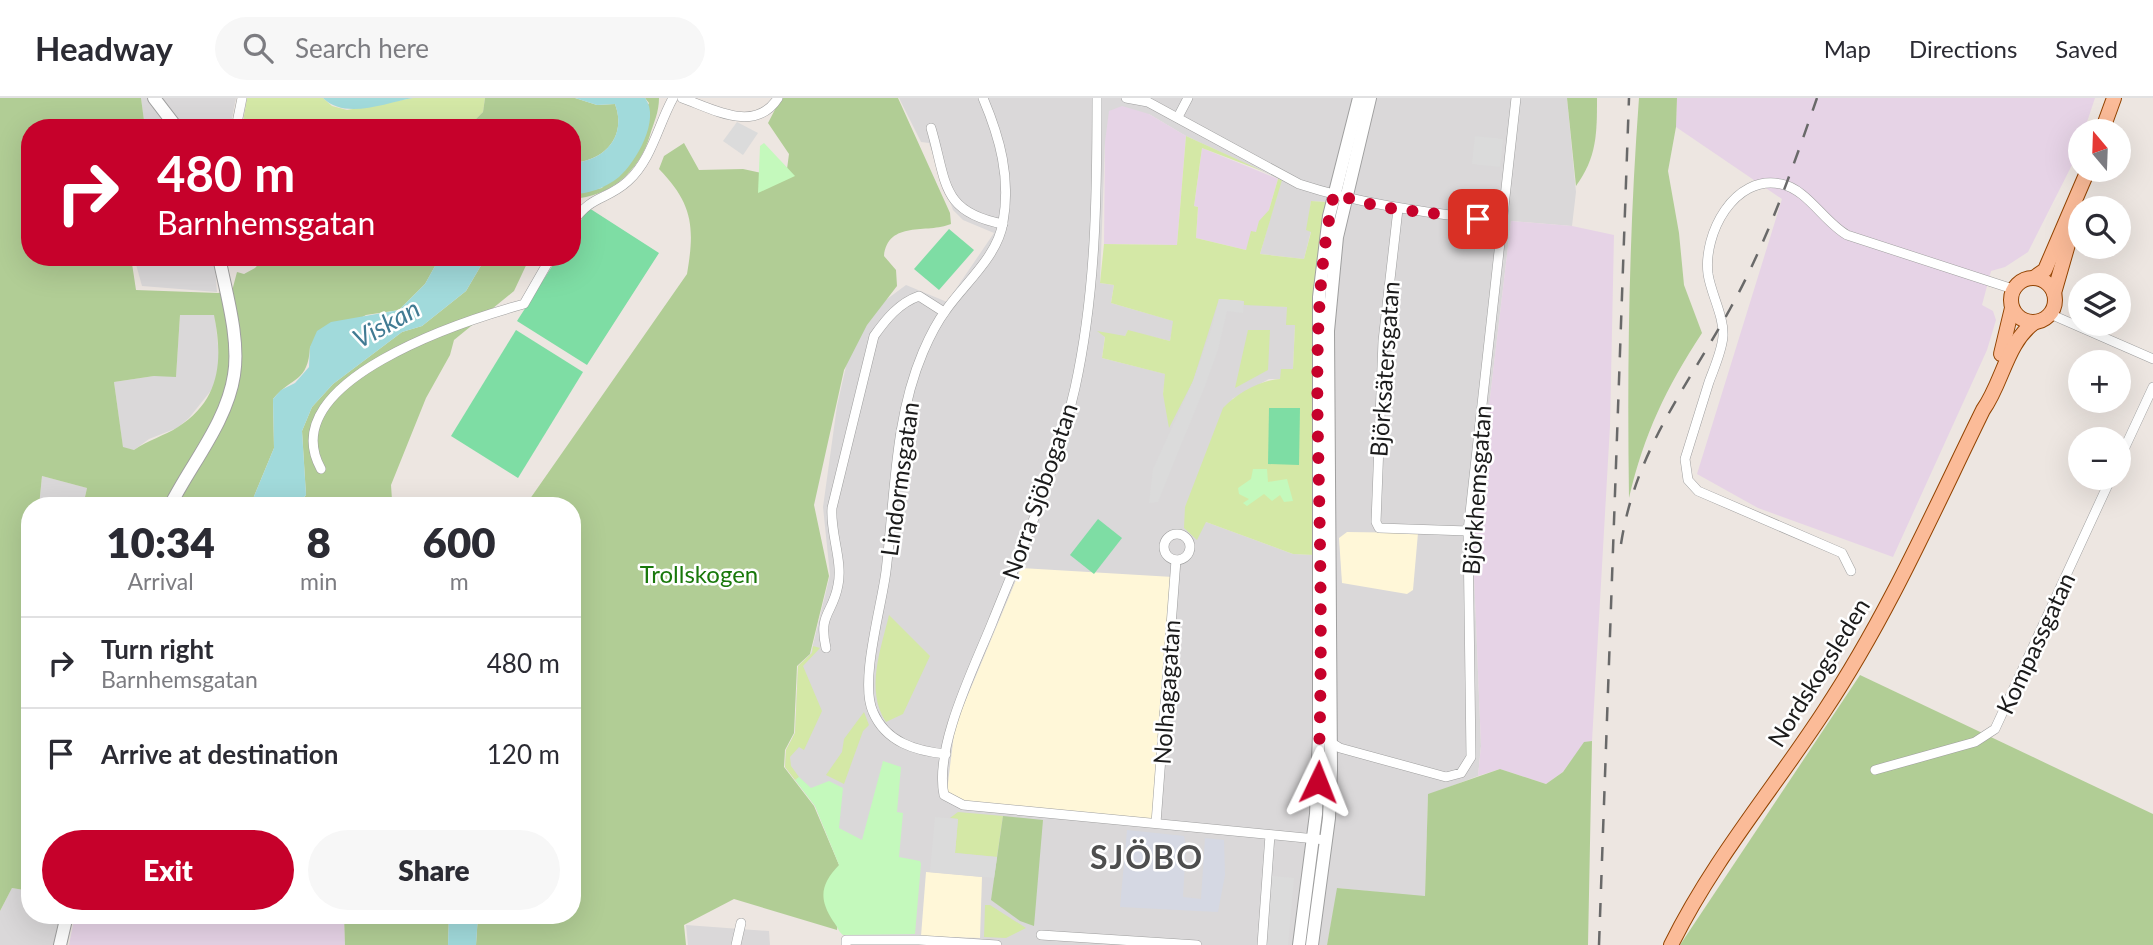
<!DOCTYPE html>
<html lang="en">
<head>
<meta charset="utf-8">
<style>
	:root { --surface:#fff; --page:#f7f7f7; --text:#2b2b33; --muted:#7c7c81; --line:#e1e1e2; --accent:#c6012b }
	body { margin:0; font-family:Lato,sans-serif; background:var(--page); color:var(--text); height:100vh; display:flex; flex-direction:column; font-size:26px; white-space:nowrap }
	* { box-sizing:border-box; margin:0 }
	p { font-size:23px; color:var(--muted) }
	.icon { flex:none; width:38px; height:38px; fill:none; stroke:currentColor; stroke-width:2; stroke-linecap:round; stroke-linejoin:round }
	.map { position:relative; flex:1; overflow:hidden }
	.drawer { position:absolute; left:21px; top:399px; width:560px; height:427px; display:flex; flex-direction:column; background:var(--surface); border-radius:28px; box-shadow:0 7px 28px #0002 }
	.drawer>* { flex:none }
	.hud { position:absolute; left:21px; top:21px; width:560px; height:147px; border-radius:28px; box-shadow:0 7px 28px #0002; background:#c6012b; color:#fff; overflow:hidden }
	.needle { width:46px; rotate:341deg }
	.tools { position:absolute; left:2068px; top:21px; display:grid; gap:14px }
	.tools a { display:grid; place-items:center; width:63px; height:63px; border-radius:50%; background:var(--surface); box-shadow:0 7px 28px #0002; font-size:35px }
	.pin { position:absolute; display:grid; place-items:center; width:60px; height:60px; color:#fff; margin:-30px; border-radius:14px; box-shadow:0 4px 10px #0006 }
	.me { position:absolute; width:77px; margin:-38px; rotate:2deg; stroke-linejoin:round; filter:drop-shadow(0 0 5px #0008) }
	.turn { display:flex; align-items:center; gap:24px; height:147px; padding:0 21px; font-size:32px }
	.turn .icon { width:91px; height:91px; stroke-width:2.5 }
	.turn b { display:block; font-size:49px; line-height:60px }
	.eta { display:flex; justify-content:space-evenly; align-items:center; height:119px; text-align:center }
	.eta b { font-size:42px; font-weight:800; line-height:49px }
	.action { display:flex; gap:14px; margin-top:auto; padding:14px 21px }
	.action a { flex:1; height:80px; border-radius:42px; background:var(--accent); color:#fff; font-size:28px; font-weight:800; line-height:80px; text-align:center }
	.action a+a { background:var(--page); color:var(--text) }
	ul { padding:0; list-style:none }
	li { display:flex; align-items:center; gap:21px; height:91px; padding:0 21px; border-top:2px solid var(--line) }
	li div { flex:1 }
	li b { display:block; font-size:26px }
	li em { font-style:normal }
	header { display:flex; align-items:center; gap:42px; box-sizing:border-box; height:98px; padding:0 35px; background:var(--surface); border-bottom:2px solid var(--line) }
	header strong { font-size:33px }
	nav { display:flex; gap:38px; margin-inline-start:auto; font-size:24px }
	.search { width:490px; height:63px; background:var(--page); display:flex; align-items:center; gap:18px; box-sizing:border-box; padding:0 24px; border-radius:38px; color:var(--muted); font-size:26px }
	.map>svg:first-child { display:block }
</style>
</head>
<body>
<header>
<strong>Headway</strong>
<div class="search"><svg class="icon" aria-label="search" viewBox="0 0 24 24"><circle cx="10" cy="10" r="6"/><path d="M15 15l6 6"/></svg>Search here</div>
<nav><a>Map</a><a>Directions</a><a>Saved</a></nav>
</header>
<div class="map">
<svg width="2153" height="847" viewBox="0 0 2153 847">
	<rect width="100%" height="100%" fill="#ede6e1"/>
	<g fill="#dad8d9" fill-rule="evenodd">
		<polygon points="141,0 236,0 230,30 145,30"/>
		<path d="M 899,0 L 1567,0 L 1576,94 L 1572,128 L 1511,123 L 1486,333 L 1472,426 L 1481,648 L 1478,678 L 1428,697 L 1425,799 L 1338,790 L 1327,847 L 844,847 L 849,838 L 843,775 L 815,708 L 785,669 L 786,652 L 795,635 L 798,568 L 811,555 L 830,477 L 823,409 L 837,308 L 851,246 L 879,207 L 906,187 L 947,204 L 994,135 L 963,122 L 953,112 L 929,45 L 921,44 ZM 1149,16 L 1186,38 L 1281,82 L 1260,156 L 1304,161 L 1311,133 L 1307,132 L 1311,103 L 1327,104 L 1312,244 L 1314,457 L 1293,456 L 1206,424 L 1232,301 L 1269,281 L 1280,281 L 1293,271 L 1295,227 L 1287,209 L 1219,201 L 1163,296 L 1166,276 L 1102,260 L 1105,238 L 1125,238 L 1128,233 L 1170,243 L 1174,223 L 1111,205 L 1114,187 L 1100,185 L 1105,44 Z"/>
		<polygon points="134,159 214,159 217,194 142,188"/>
		<polygon points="180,217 215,217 220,268 213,290 189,320 177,330 149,341 134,352 123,350 114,284 154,278 176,278"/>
		<polygon points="42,378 87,390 83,408 39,408"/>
		<polygon points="12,790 30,793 30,817 61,817 53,847 0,847 0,813"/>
		<polygon points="686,827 769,833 770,847 688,847"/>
	</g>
	<g fill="#e6d3e6">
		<polygon points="1677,0 2095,0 2084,33 2081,33 2074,63 2028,154 2005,169 1991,173 1982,207 1993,213 1996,222 1987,252 1893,459 1758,410 1697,376 1782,101 1676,29"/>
		<polygon points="1122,8 1149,16 1186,38 1177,147 1104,146 1105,44 1109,13"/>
		<polygon points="1202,50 1278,81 1269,112 1246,152 1196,140 1198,109 1194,108"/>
		<polygon points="1511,123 1572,128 1614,137 1610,328 1592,643 1584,645 1563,674 1546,686 1500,671 1478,678 1481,648 1472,426 1486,333"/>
		<polygon points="75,817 344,817 345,847 69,847"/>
	</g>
	<g fill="#fff7d8">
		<polygon points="1347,434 1418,435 1413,492 1407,496 1342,485 1339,440"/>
		<polygon points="1021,470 1173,479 1155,723 957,703 947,693 955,628"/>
		<polygon points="926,774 982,779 980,840 921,838"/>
	</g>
	<g fill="#d4e8a6">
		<polygon points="247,0 323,0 332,8 347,12 413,0 485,0 483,14 467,30 242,30"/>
		<path d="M 1186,38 L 1265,74 L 1202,50 L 1194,108 L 1198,109 L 1196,140 L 1246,152 L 1251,133 L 1256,134 L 1259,123 L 1269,112 L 1278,81 L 1282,82 L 1260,156 L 1304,161 L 1311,134 L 1306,132 L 1311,103 L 1327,104 L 1312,244 L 1314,457 L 1293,456 L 1206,424 L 1197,442 L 1184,430 L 1185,409 L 1223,310 C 1236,296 1260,282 1280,281 L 1281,271 L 1293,271 L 1295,227 L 1286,227 L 1287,209 L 1244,207 L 1243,203 L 1219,201 L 1193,283 L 1169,330 L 1163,296 L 1165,276 L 1102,260 L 1105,239 L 1097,233 L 1125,238 L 1128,232 L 1170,243 L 1173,223 L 1111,205 L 1114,187 L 1100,185 L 1104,146 L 1177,147 Z"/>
		<polygon points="1248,232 1270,232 1268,272 1235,290"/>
		<path d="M 889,517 L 930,558 L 903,616 L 886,624 C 865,592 881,551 889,517 Z"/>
		<polygon points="813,548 820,550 803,568 822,613 804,652 799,649 790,659 791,668 799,679 795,682 785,669 786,652 795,635 798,568 812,555"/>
		<polygon points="864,614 869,627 863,633 844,686 826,677 842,654 844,641"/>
		<polygon points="958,714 1003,718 997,759 955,755 958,721 950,720"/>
		<polygon points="985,807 990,807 1026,830 1006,840 984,839"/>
	</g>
	<g fill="#b1cd95" fill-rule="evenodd">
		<path d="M 0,0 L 141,0 L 145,30 L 30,30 L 30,159 L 131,159 L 136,192 L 218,195 L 232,193 L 237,174 L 244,176 L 255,170 L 265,159 L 440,159 L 425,186 L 399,212 L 366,217 L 310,249 C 308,285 292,278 273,301 L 274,350 L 250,408 L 83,408 L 87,390 L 42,378 L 39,408 L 30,408 L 30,793 L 12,790 L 0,813 ZM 180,217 L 214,217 C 223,261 221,302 178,329 C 164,338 148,342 134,352 L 123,349 L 114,284 L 154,278 L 176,279 Z"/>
		<path d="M 485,0 L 575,0 L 597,7 L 615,6 C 627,38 605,63 572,65 L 572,30 L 467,30 L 483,14 Z"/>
		<path d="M 645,0 L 659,0 C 659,14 654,24 650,37 C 640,72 611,99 572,101 L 572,96 L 602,90 L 649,5 Z"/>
		<path d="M 781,0 L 898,0 L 950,115 L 951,126 C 927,136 888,122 884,158 L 896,172 L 897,188 L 867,227 L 844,272 L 814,407 L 829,478 L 810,556 L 797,568 L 794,635 L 785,652 L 784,669 L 814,708 L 842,774 L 837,832 L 734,801 L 684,827 L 686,847 L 476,847 L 478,817 L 572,817 L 572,408 L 525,408 L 687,176 C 695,129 693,106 659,71 L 664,58 L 684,45 L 699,72 L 743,71 L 775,78 L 787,71 L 789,56 L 768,25 Z"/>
		<path d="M 1567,0 L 1597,0 C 1597,35 1597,59 1576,88 Z"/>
		<path d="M 1639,0 L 1677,0 L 1676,29 L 1668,73 L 1679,135 L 1684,187 L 1702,235 C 1666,290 1644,336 1629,400 C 1627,267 1629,134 1639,0 Z"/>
		<polygon points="486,159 530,159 514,193 454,242 450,257 426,300 391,387 392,402 403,408 297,408 306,397 302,333 312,309 333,286 402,234 422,228 466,193"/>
		<polygon points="1860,577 2153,716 2153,847 1680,847"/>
		<polygon points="1592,643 1588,847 1327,847 1337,790 1425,798 1428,696 1500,671 1546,686 1563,674 1584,644"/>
		<polygon points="1003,718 1043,722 1034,828 1020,823 991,802"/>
		<polygon points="344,817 449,817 448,847 345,847"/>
	</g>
	<g fill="#c4f9bc">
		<polygon points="764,45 795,78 758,95 760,48"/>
		<polygon points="1253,371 1267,371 1268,384 1287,381 1293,403 1284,404 1280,397 1272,403 1264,396 1247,408 1243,405 1249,401 1239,396 1238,390 1251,381"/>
		<path d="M 883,663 L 901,669 L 897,714 L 903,715 L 899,759 L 920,763 L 921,766 L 915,836 L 843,837 C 838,833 838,829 833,823 C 818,800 821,786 839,767 L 815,708 L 795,682 L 799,679 L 811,690 L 829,683 L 843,690 L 839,730 L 862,742 Z"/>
	</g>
	<g fill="#7edda4">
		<polygon points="589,110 659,155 587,267 517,223 558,159 572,159 572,136"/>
		<polygon points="949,131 974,152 939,192 914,171"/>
		<polygon points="516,232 583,274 518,380 451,338"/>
		<polygon points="1269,310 1300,310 1299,367 1268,366"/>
		<polygon points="1098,421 1122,440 1094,476 1070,457"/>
	</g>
	<g fill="#dbdbdb">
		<polygon points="737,24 758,35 743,57 723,43"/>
		<polygon points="1475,38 1503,41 1500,69 1472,66"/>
		<polygon points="1219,201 1244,203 1243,215 1227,213 1218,252 1205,288 1158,404 1149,405 1153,371 1193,283 1212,229"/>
		<polygon points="935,719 958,721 955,755 997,759 994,780 930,774"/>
		<polygon points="1272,778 1294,780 1288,847 1266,847"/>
	</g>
	<polygon fill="#d5d8e3" points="1127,732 1184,738 1186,748 1183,799 1201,801 1205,740 1224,742 1225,777 1218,814 1120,809"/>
	<g fill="#a1dadb">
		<path d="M 323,0 L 413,0 C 385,5 345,22 323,0 Z"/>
		<path d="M 575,0 L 645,0 C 661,21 636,64 619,79 C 605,90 589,96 572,96 L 572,65 C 605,63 627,38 615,6 L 597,7 Z"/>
		<polygon points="440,159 486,159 466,193 422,228 402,234 333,286 312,309 302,333 306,397 297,408 250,408 274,350 273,301 281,292 295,285 309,269 310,249 317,233 331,224 399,212 425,186"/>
		<polygon points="449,817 478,817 476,847 448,847"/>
	</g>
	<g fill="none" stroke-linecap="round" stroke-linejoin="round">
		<defs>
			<g id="minor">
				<path d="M 682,0 C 713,11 755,36 778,0"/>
				<path d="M 1097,0 C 1097,98 1096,194 1075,290 C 1057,371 1023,448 992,525 C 974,570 934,649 944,697 L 963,707 L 1326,742"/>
				<path d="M 1126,0 L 1148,4 L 1299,86 C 1366,108 1434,115 1503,124"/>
				<polyline points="1178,19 1188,0"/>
				<polyline points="236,30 242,0"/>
				<path d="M 931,30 C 947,84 940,114 1003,126"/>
				<polyline points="1398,111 1383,243 1376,424 1379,430 1468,433"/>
				<path d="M 572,125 C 592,96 606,103 628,83 C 652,61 658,27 673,0"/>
				<polyline points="220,164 230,159"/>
				<polyline points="2050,216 2153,261"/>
				<polyline points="2119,362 2153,289"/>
				<path d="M 321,371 C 272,283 466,222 524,206 L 551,159"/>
				<circle cx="1177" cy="449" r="13"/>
				<path d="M 1851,473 L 1842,455 L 1698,393 L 1688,382 L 1685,361 C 1693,335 1701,310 1709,284 C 1714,270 1722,253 1723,238 C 1724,218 1711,196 1708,176 C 1703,136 1734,76 1781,86 C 1807,91 1824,124 1847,137 L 2013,191"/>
				<path d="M 826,550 C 818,515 833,516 838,487 C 843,463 830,435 832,410 L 874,238 C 886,221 899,205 919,198 L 944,214"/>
				<polyline points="1327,642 1340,650 1446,679 1461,675 1471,659 1468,433 1516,0"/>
				<path d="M 946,656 C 915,653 886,644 873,614 C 859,584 882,507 886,473 C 895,400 894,322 923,254 C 929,240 937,224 946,212 C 965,185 998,158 1003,124 C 1011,80 1000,40 983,0"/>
				<polyline points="1875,672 1975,644 1995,631 2111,380"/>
				<polyline points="1156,725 1176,462"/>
				<polyline points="1041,837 1197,847"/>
				<polyline points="736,847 741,825"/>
				<polyline points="846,847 846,842 919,842 997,847"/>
				<polyline points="1262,847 1270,737"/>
			</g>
			<g id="tertiary">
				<polyline points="154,0 177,30"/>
				<path d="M 170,408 C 191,366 227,324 234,277 C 240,241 226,195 219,159"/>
				<polyline points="60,847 67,817"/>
				<polyline points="1299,847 1316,716 1319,637 1319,199 1329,118 1359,0"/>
				<polyline points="1312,847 1329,720 1331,672 1328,233 1337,139 1370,0"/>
			</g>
			<g id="primary">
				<polyline points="2102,33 2114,0"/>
				<polyline points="2035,179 2045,172 2088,72"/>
				<circle cx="2033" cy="202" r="22"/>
				<polyline points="2054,195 2073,129"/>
				<polyline points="2001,256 2012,210"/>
				<path d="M 1671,847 C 1714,760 1773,692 1825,612 C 1888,517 1933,414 1983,312 C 2003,284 2006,245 2035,224"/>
			</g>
		</defs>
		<use href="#minor" stroke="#9f9f9f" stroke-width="10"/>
		<use href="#tertiary" stroke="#9f9f9f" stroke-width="14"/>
		<use href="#primary" stroke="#924301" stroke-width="16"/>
		<use href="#minor" stroke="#fff" stroke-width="9"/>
		<use href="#tertiary" stroke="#fff" stroke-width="12"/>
		<use href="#primary" stroke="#fbbb98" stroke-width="14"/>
		<g stroke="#696969" stroke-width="2.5" stroke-dasharray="14 14" stroke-linecap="butt">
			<path d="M 1621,446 C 1635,354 1686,290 1730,211 C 1767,144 1792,72 1817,0"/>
			<polyline points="1599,847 1629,0"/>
		</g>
	</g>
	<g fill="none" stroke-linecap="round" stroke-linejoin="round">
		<path stroke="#c6012b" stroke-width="12" stroke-dasharray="0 21.6" d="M 1318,684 C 1322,587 1321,489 1319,392 C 1317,293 1313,193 1334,96 L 1381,109 L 1478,121"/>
	</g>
	<g text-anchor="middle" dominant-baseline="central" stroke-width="5" stroke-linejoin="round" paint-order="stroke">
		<g font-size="24" fill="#1b1b1b" stroke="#fff">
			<text transform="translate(1384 271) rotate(-86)">Björksätersgatan</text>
			<text transform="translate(899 381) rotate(-82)">Lindormsgatan</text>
			<text transform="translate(1476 392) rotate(-86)">Björkhemsgatan</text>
			<text transform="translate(1039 393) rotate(-71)">Norra Sjöbogatan</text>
			<text transform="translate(2035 545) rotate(-65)">Kompassgatan</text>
			<text transform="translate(1818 574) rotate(-58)">Nordskogsleden</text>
			<text transform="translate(1166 594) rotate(-86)">Nolhagagatan</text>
		</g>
		<g font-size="24" fill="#19780b" stroke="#fff">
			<text x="699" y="475">Trollskogen</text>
		</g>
		<g font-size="26" font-style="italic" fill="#417b93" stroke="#fff">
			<text transform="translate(386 225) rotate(-29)">Viskan</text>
		</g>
		<g font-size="32" font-weight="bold" letter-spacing="2" fill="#4e4e4e" stroke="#fff">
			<text x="1147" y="758">SJÖBO</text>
		</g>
	</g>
</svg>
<div class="tools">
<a><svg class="needle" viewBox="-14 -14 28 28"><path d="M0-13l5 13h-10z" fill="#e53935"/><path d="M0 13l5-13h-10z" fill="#7c7c81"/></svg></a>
<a><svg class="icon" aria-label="search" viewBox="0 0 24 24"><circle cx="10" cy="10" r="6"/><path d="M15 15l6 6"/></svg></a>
<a><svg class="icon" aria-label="layers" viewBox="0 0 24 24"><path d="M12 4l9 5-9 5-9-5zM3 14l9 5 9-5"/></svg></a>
<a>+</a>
<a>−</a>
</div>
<div class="pin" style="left:1478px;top:121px;background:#d93025"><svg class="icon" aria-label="arrive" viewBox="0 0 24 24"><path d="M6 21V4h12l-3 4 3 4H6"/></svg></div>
<svg class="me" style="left:1318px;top:684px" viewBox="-20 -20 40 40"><path d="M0-17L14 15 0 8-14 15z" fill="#c6012b" stroke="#fff" stroke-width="4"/></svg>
<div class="hud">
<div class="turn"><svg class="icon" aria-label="right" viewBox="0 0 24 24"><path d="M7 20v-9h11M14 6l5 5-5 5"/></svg><div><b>480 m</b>Barnhemsgatan</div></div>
</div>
<section class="drawer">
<div class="eta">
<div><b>10:34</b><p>Arrival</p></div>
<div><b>8</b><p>min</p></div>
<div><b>600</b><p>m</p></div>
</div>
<ul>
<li><svg class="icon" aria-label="right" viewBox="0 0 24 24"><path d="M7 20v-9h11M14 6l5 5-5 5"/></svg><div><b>Turn right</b><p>Barnhemsgatan</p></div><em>480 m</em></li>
<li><svg class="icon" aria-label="arrive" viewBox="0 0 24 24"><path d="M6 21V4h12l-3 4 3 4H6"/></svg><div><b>Arrive at destination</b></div><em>120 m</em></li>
</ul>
<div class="action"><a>Exit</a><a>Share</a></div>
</section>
</div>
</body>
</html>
